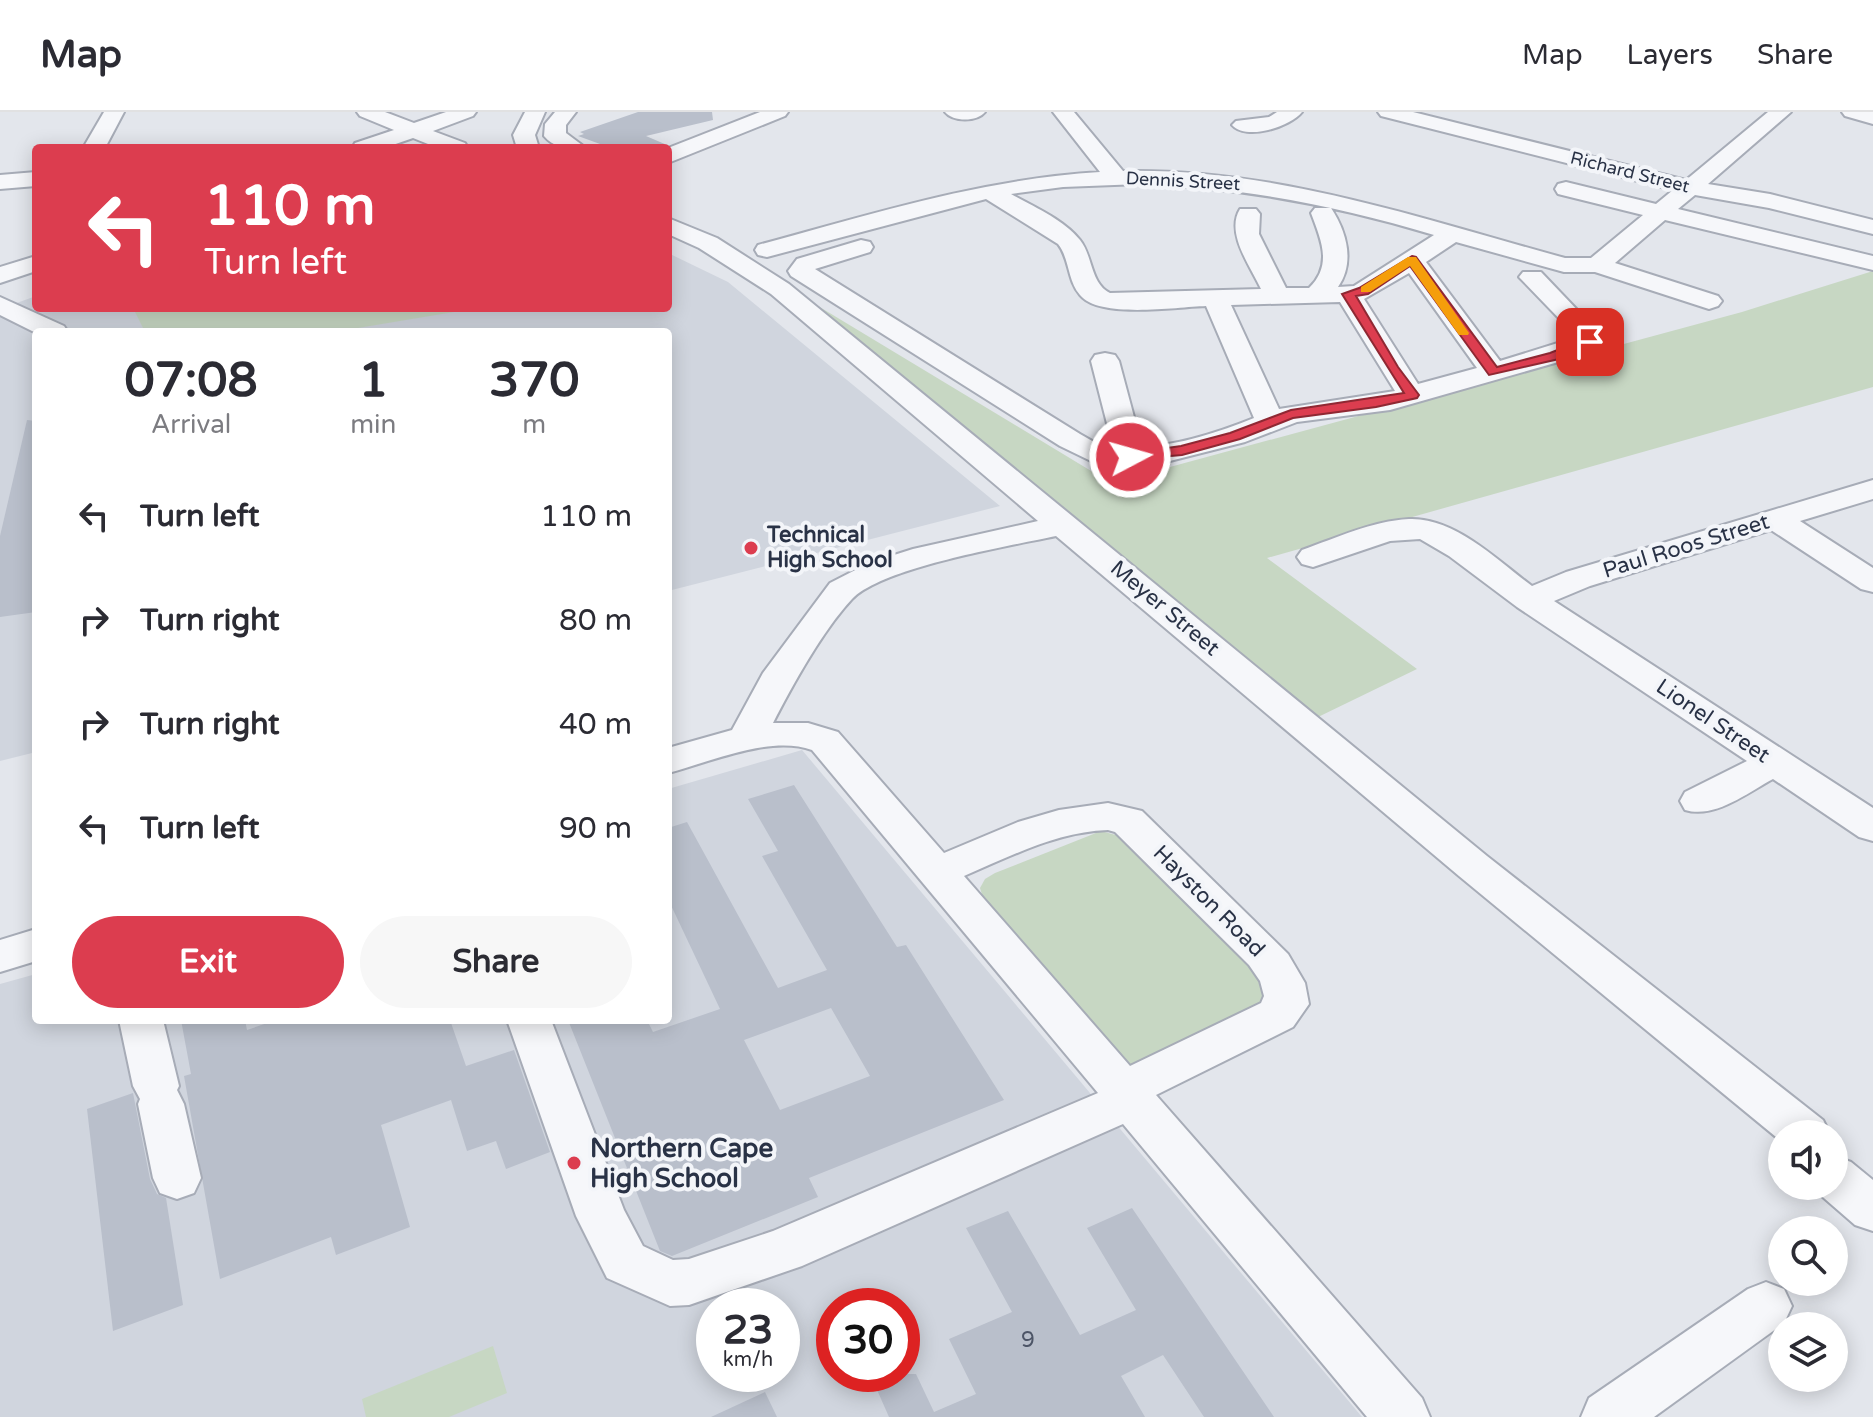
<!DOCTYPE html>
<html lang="en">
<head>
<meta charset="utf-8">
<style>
	:root { --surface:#fff; --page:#f7f7f7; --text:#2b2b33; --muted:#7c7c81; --line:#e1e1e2; --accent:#dc3d4f }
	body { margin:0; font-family:"Varela Round",sans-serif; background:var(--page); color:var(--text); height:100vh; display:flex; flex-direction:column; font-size:30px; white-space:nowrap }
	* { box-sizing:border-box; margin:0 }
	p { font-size:26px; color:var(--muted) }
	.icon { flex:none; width:44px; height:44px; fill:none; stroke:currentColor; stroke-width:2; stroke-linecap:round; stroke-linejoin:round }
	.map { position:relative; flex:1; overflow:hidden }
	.drawer { position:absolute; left:32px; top:216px; width:640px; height:696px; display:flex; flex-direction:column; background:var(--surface); border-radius:8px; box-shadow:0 4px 20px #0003 }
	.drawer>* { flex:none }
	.top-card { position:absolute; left:32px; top:32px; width:640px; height:168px; border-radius:8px; box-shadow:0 4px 20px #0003; background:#dc3d4f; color:#fff; overflow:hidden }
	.fabs { position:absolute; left:1768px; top:1008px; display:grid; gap:16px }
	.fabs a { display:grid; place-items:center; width:80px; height:80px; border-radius:50%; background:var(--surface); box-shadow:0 4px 20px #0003; font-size:40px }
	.speed { position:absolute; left:696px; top:1176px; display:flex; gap:16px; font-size:40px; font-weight:700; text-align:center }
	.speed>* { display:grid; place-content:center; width:104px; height:104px; border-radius:50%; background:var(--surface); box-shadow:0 4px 20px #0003; line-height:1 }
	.speed small { font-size:20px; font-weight:400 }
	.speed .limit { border:12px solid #d22; background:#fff; color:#111 }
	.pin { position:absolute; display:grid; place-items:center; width:68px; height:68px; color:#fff; margin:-34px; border-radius:16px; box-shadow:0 4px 12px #0006 }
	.me { position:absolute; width:88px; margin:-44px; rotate:84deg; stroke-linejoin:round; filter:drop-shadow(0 0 6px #0008) }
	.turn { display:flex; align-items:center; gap:28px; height:168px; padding:0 40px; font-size:36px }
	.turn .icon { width:104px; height:104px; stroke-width:2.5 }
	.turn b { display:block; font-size:56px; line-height:68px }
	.eta { display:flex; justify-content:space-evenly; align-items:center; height:136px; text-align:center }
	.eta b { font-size:48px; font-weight:700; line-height:56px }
	.cta { display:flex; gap:16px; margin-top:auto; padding:16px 40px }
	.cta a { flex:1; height:92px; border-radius:48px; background:var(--accent); color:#fff; font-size:32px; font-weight:700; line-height:92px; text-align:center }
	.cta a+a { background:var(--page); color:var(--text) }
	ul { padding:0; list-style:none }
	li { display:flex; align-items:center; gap:24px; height:104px; padding:0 40px }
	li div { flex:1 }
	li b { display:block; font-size:30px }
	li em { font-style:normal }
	header { display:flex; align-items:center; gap:48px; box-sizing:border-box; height:112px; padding:0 40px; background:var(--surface); border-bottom:2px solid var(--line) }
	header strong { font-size:38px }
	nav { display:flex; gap:44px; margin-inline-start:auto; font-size:28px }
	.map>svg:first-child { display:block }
</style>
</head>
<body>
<header>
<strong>Map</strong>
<nav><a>Map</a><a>Layers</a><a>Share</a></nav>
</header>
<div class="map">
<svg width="1873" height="1305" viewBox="0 0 1873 1305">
	<rect width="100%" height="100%" fill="#e3e6ec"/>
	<g fill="#d0d5de" fill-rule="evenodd">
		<polygon points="668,141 728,170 1000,394 668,479 668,220 36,220 36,640 0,649 0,197 36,184 36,196 668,196"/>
		<path d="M 802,638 L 1362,1305 L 0,1305 L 0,872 L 36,862 L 36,908 L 668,908 L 668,677 ZM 714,1194 L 782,1194 L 782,1262 L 714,1262 ZM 834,1194 L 902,1194 L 902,1262 L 834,1262 Z"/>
	</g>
	<g fill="#c7d7c3">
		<polygon points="1873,159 1873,275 1267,446 1417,557 1316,606 818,194 1111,371 1742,200"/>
		<polygon points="133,196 478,196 334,220 145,220"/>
		<polygon points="1101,719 1123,725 1279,885 1155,961 1120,952 984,789 980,776 985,767 995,761"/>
		<polygon points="493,1234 507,1281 449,1305 366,1305 362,1287"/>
	</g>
	<g fill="#b9bfcb" fill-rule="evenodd">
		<polygon points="638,0 712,0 713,8 646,24 667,33 665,36 611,36 578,24 584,22 580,20"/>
		<polygon points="27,308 36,309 36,500 0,505 0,424"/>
		<path d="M 794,673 L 897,835 L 906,833 L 1004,988 L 809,1066 L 818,1085 L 672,1144 L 660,1139 L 568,908 L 647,908 L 653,920 L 720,897 L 668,787 L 668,716 L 687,710 L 778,876 L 827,858 L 762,744 L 778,739 L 748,687 ZM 831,896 L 870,964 L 780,998 L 744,928 Z"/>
		<polygon points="181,908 245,908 247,918 276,908 450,908 466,954 514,938 550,1040 506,1057 496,1029 467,1039 451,988 381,1013 410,1115 336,1143 331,1125 220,1167 184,964 191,962"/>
		<polygon points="133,981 150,1067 157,1082 166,1086 183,1193 113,1219 87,997"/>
		<polygon points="1132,1096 1274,1305 1204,1305 1163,1243 1121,1264 1145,1305 889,1305 870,1262 916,1262 934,1300 976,1282 949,1227 1012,1200 966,1116 1008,1099 1080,1223 1136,1198 1087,1116"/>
		<polygon points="765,1280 777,1305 711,1305"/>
	</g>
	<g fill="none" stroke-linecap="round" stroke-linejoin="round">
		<defs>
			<g id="minor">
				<polygon points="104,0 124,0 105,36 83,36"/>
				<polygon points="357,0 385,0 414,11 446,0 476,0 473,4 433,19 465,31 468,36 438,36 413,26 384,36 352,36 355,31 394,18 360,4"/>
				<polygon points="525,0 545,0 535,23 539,36 517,36 513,23"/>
				<path d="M 555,0 L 576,0 L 566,13 L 566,21 L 586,36 C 569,36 556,38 544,24 L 545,12 Z"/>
				<polygon points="760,0 788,0 785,4 668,51 668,36"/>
				<path d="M 945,0 L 985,0 C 977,10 953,10 945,0 Z"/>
				<path d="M 1053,0 L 1074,0 L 1123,59 C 1277,56 1418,106 1565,146 L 1591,146 L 1643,103 L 1558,82 L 1555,77 L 1558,72 L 1566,70 L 1656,92 L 1673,78 L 1381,4 L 1378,0 L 1413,0 L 1686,68 L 1768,0 L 1791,0 L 1708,72 L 1770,82 L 1873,108 L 1873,122 L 1769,96 L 1695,83 L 1678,97 L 1873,144 L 1873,158 L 1665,108 L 1615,151 L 1718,184 L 1722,189 L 1718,194 L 1709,197 L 1595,160 L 1564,160 L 1456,130 L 1426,150 L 1500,249 L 1577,225 L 1519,165 L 1523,160 L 1541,160 L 1603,225 L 1597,239 L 1390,298 L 1297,310 L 1245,330 L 1158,352 L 1116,354 L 1093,350 L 1060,334 L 791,164 L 788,159 L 797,147 L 861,128 L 870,130 L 873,135 L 870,140 L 815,157 L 1080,322 L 1101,334 L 1113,335 L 1091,249 L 1095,243 L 1105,241 L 1115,243 L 1119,249 L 1142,335 C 1180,333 1219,320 1254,306 L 1206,194 C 1176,195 1099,207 1080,183 C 1067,168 1070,147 1058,132 L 986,87 L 767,145 L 758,143 L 755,138 L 758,133 C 872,102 982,67 1100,60 ZM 1140,72 C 1242,75 1337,94 1434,123 L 1354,174 L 1338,175 C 1355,151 1347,120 1331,96 L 1315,96 L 1311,101 C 1321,128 1333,153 1309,176 L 1286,176 L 1259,122 L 1260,102 L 1256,97 L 1240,97 C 1225,121 1251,155 1261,177 L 1110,181 C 1090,171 1093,144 1080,128 C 1063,107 1034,95 1011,82 L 1063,75 ZM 1409,161 L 1477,256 L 1418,272 L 1364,187 ZM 1340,190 L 1395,279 L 1279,297 L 1231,193 Z"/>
				<path d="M 1277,0 L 1302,0 C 1290,15 1246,29 1232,13 L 1236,9 L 1269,5 Z"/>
				<polygon points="1842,0 1873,0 1873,12 1845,4"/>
				<polygon points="36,60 36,74 0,77 0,63"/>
				<path d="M 668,106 L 717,126 L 789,172 L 1487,744 L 1823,1008 L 1830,1022 L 1782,1022 L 1782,1030 L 1459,764 L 1056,424 C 1010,434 883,455 852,487 C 823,518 793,572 773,611 L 808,611 L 838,620 L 944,741 L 1018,710 L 1059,698 L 1108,691 L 1142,699 L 1288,842 L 1305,871 L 1309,892 L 1293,915 L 1156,983 L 1422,1286 L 1430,1305 L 1367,1305 L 1123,1012 L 802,1154 L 689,1193 L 670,1194 L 607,1166 L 576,1104 L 507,908 L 551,908 L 624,1098 L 643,1134 L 673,1148 L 689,1147 L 773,1119 L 1098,981 L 812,638 C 770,623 710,650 668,661 L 668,636 L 732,618 L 763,561 L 830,471 L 869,451 L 913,437 L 1038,409 L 771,182 L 699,136 L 668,122 ZM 1108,718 L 1115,720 L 1249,853 L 1260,869 L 1264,884 L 1261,891 L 1130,954 L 964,764 C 1011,744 1056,720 1108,718 Z"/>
				<polygon points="36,144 36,159 0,171 0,155"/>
				<polygon points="0,185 64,214 68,220 36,221 0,203"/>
				<path d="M 1873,368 L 1873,387 L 1800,409 L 1873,456 L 1873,480 L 1861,477 L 1771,418 L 1590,474 L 1554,489 L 1873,696 L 1873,729 L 1859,725 L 1773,667 C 1747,681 1715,707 1685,698 L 1680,689 L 1685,680 L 1747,649 L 1517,495 L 1449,444 L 1420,427 L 1390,429 L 1313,455 L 1302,452 L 1297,445 L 1302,438 C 1336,426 1372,409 1409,407 C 1455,405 1498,449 1532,474 L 1566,460 Z"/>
				<polygon points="36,817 36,849 0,860 0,828"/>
				<polygon points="119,908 163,908 179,974 177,978 184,992 201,1066 194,1081 177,1087 160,1081 153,1066 138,992 140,987 133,974"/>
				<polygon points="1834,1044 1851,1050 1873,1068 1873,1119 1855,1113 1817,1080 1814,1074 1834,1074"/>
				<polygon points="1766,1170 1784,1177 1792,1194 1784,1211 1654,1305 1581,1305 1589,1286 1748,1177"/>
			</g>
		</defs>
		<use href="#minor" stroke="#a7acb7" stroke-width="4"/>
		<use href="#minor" fill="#f6f7fa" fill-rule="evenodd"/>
	</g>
	<polygon fill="#dc3d4f" stroke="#8f2833" stroke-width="2" points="1412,144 1416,145 1497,255 1550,241 1585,227 1596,230 1559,247 1489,263 1410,154 1368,182 1356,184 1398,255 1419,283 1417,286 1376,295 1293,306 1240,327 1182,343 1125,348 1125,342 1181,334 1230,321 1291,298 1404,281 1342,182 1359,176"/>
	<polygon fill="#f59e0b" points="1408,145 1416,145 1469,221 1468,223 1459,223 1410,154 1370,180 1361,180 1361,175"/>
	<g fill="#dc3d4f" stroke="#f3f5f9" stroke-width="3">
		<circle cx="751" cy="436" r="8"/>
		<circle cx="574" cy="1051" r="8"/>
	</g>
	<g text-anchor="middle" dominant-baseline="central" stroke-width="8" stroke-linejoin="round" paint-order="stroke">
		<g font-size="18" fill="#293246" stroke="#f3f5f9">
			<text transform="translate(1630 60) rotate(14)">Richard Street</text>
			<text transform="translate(1183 69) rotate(3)">Dennis Street</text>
		</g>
		<g font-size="22" font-weight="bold" fill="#293246" stroke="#f3f5f9" text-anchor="start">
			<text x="767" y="423">Technical<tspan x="767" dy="25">High School</tspan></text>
		</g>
		<g font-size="22" fill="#293246" stroke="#f3f5f9">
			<text transform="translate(1686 434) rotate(-17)">Paul Roos Street</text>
			<text transform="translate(1165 496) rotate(40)">Meyer Street</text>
			<text transform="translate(1713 609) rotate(34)">Lionel Street</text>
			<text transform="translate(1209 789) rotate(45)">Hayston Road</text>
		</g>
		<g font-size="22" fill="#4d5567">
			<text x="1028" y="1228">9</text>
		</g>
		<g font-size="26" font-weight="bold" fill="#293246" stroke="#f3f5f9" text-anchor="start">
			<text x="590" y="1036">Northern Cape<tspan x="590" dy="30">High School</tspan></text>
		</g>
	</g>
</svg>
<div class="fabs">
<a><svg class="icon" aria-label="sound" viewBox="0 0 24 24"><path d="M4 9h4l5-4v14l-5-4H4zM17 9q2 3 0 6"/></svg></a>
<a><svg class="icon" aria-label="search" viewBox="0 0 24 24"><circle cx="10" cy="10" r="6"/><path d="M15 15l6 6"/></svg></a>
<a><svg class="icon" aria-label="layers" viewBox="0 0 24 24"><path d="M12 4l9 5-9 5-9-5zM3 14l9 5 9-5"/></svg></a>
</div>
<div class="speed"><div>23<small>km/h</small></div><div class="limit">30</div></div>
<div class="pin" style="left:1590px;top:230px;background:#d93025"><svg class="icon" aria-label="arrive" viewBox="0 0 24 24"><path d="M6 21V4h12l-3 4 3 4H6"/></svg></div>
<svg class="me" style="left:1130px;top:345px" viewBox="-20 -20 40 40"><circle r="17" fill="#dc3d4f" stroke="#fff" stroke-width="3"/><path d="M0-11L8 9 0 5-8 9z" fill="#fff"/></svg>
<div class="top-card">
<div class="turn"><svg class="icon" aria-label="left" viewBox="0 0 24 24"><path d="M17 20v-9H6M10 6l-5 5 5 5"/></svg><div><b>110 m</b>Turn left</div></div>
</div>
<section class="drawer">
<div class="eta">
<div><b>07:08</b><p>Arrival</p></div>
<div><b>1</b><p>min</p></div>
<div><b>370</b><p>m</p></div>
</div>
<ul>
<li><svg class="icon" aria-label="left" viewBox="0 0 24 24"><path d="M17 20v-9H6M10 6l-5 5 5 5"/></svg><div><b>Turn left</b></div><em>110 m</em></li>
<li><svg class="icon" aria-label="right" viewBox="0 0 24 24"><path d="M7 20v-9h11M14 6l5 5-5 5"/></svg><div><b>Turn right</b></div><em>80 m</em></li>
<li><svg class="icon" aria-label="right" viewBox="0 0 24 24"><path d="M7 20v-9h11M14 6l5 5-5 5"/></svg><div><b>Turn right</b></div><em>40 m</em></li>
<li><svg class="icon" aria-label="left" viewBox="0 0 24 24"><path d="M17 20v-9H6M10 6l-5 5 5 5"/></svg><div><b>Turn left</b></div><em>90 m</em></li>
</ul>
<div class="cta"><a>Exit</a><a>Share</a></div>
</section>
</div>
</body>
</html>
